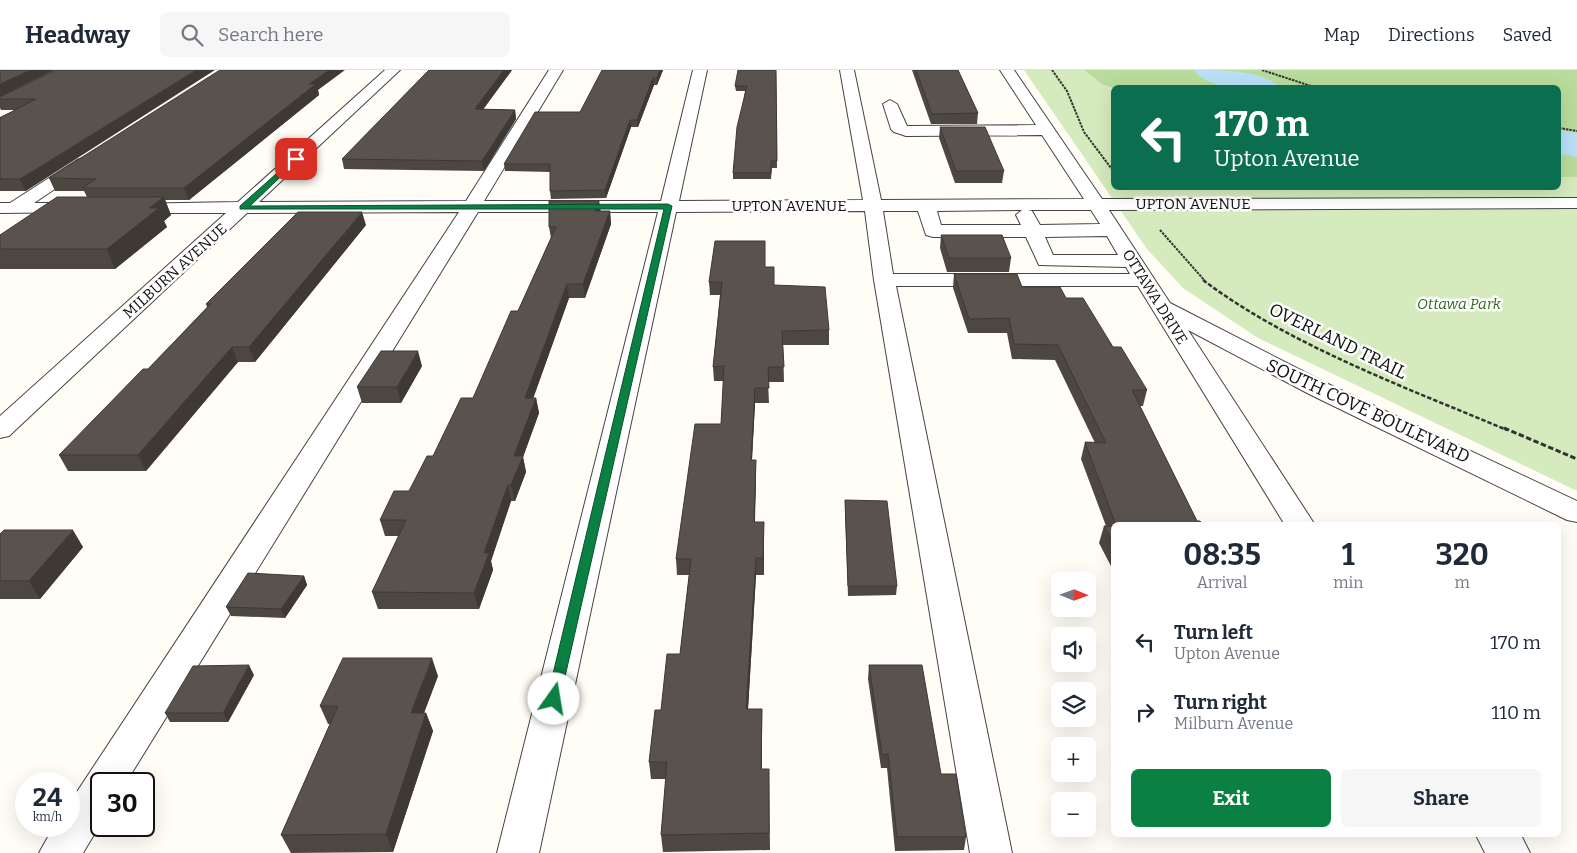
<!DOCTYPE html>
<html lang="en">
<head>
<meta charset="utf-8">
<style>
	:root { --surface:#fff; --page:#f6f6f7; --text:#1f2937; --muted:#747a83; --line:#e0e1e3; --accent:#0b8043 }
	body { margin:0; font-family:Bitter,serif; background:var(--page); color:var(--text); height:100vh; display:flex; flex-direction:column; font-size:19px; white-space:nowrap }
	* { box-sizing:border-box; margin:0 }
	p { font-size:16px; color:var(--muted) }
	.icon { flex:none; width:28px; height:28px; fill:none; stroke:currentColor; stroke-width:2; stroke-linecap:round; stroke-linejoin:round }
	.map { position:relative; flex:1; overflow:hidden }
	.side { position:absolute; left:1111px; top:452px; width:450px; height:315px; display:flex; flex-direction:column; background:var(--surface); border-radius:8px; box-shadow:0 5px 20px #0002 }
	.side>* { flex:none }
	.banner { position:absolute; left:1111px; top:15px; width:450px; height:105px; border-radius:8px; box-shadow:0 5px 20px #0002; background:#0b6e4f; color:#fff; overflow:hidden }
	.needle { width:32px; rotate:91deg }
	.buttons { position:absolute; left:1051px; top:502px; display:grid; gap:10px }
	.buttons a { display:grid; place-items:center; width:45px; height:45px; border-radius:8px; background:var(--surface); box-shadow:0 5px 20px #0002; font-size:25px }
	.speed { position:absolute; left:15px; top:702px; display:flex; gap:10px; font-size:25px; font-weight:700; text-align:center }
	.speed>* { display:grid; place-content:center; width:65px; height:65px; border-radius:50%; background:var(--surface); box-shadow:0 5px 20px #0002; line-height:1 }
	.speed small { font-size:12px; font-weight:400 }
	.speed .limit { border:2px solid #111; border-radius:8px; background:#fff; color:#111 }
	.pin { position:absolute; display:grid; place-items:center; width:42px; height:42px; color:#fff; margin:-21px; border-radius:10px; box-shadow:0 2px 8px #0006 }
	.me { position:absolute; width:55px; margin:-28px; rotate:13deg; stroke-linejoin:round; filter:drop-shadow(0 0 4px #0008) }
	.turn { display:flex; align-items:center; gap:18px; height:105px; padding:0 20px; font-size:22px }
	.turn .icon { width:65px; height:65px; stroke-width:2.5 }
	.turn b { display:block; font-size:35px; line-height:42px }
	.eta { display:flex; justify-content:space-evenly; align-items:center; height:85px; text-align:center }
	.eta b { font-size:30px; font-weight:700; line-height:35px }
	.cta { display:flex; gap:10px; margin-top:auto; padding:10px 20px }
	.cta a { flex:1; height:58px; border-radius:8px; background:var(--accent); color:#fff; font-size:20px; font-weight:700; line-height:58px; text-align:center }
	.cta a+a { background:var(--page); color:var(--text) }
	ul { padding:0; list-style:none }
	li { display:flex; align-items:center; gap:15px; height:70px; padding:0 20px }
	li div { flex:1 }
	li b { display:block; font-size:19px }
	li em { font-style:normal }
	header { display:flex; align-items:center; gap:30px; box-sizing:border-box; height:70px; padding:0 25px; background:var(--surface); border-bottom:1px solid var(--line) }
	header strong { font-size:24px }
	nav { display:flex; gap:28px; margin-inline-start:auto; font-size:18px }
	.search { width:350px; height:45px; background:var(--page); display:flex; align-items:center; gap:12px; box-sizing:border-box; padding:0 18px; border-radius:8px; color:var(--muted); font-size:19px }
	.map>svg:first-child { display:block }
</style>
</head>
<body>
<header>
<strong>Headway</strong>
<div class="search"><svg class="icon" aria-label="search" viewBox="0 0 24 24"><circle cx="10" cy="10" r="6"/><path d="M15 15l6 6"/></svg>Search here</div>
<nav><a>Map</a><a>Directions</a><a>Saved</a></nav>
</header>
<div class="map">
<svg width="1577" height="783" viewBox="0 0 1577 783">
	<rect width="100%" height="100%" fill="#fffdf5"/>
	<path fill="#d5ebbd" fill-rule="evenodd" d="M 1024,0 L 1577,0 L 1577,421 L 1258,268 L 1183,218 L 1147,179 ZM 1114,18 L 1559,18 L 1559,118 L 1114,118 Z"/>
	<polygon fill="#b9dc9c" points="1084,0 1577,0 1577,107 1559,107 1559,18 1114,18 1102,14"/>
	<g fill="none" stroke-linecap="round" stroke-linejoin="round">
		<g fill="#b9e0f7" fill-rule="evenodd">
			<path d="M 1194,0 C 1218,0 1266,0 1280,18 C 1256,18 1209,22 1194,0 Z"/>
			<polygon points="1559,60 1577,63 1577,87 1559,84"/>
		</g>
		<defs>
			<g id="minor">
				<path d="M 385,0 L 400,0 L 259,132 L 466,131 L 549,0 L 563,0 L 484,131 L 661,131 L 693,0 L 707,0 L 679,131 L 863,130 L 840,0 L 854,0 L 881,130 L 1084,129 L 1042,65 L 906,66 L 894,62 L 891,59 L 883,34 L 890,30 L 897,34 L 907,56 L 1036,55 L 1000,0 L 1014,0 L 1102,129 L 1577,128 L 1577,138 L 1109,140 L 1170,233 L 1326,313 L 1577,431 L 1577,452 L 1567,450 L 1309,324 L 1188,260 L 1315,455 L 1285,455 L 1138,216 L 896,216 L 1012,783 L 970,783 L 874,210 L 865,141 L 676,142 L 539,783 L 497,783 L 658,142 L 478,142 L 125,714 L 101,714 L 101,753 L 83,783 L 39,783 L 54,756 L 69,756 L 69,734 L 459,142 L 247,143 L 9,366 L 0,368 L 0,346 L 226,143 L 131,143 L 125,142 L 122,138 L 125,134 L 238,132 ZM 1022,140 L 1016,145 L 1021,155 L 941,155 L 937,141 ZM 1028,140 L 1091,140 L 1100,154 L 1040,155 L 1032,141 ZM 883,141 L 918,141 L 926,165 L 933,167 L 1026,167 L 1039,195 L 1126,197 L 1130,204 L 893,204 ZM 1107,166 L 1118,185 L 1053,185 L 1045,167 Z"/>
				<polygon points="83,88 89,90 91,93 89,96 34,133 78,133 84,134 87,138 84,142 0,143 0,133 10,133 77,90"/>
				<polygon points="1476,765 1521,765 1530,783 1485,783"/>
			</g>
		</defs>
		<use href="#minor" stroke="#444" stroke-width="2"/>
		<g stroke="#333" stroke-width="2" stroke-dasharray="2.5 1" stroke-linecap="butt">
			<polyline points="1052,0 1067,21 1084,62 1114,102"/>
			<polyline points="1262,0 1317,18"/>
			<polyline points="1559,58 1577,61"/>
			<polyline points="1160,160 1205,211"/>
		</g>
		<path stroke="#333" stroke-width="2.5" stroke-dasharray="4.5 2" stroke-linecap="butt" d="M 1203,210 C 1289,275 1407,318 1507,360"/>
		<polyline stroke="#333" stroke-width="3" stroke-dasharray="5.5 2.5" stroke-linecap="butt" points="1504,358 1577,389"/>
		<use href="#minor" fill="#fff" fill-rule="evenodd"/>
	</g>
	<g fill="#4d4742">
		<polygon points="56,0 26,121 0,121 0,47 15,40 1,40 0,38 0,27"/>
		<polygon points="429,0 512,0 483,39 515,40 516,49 484,101 344,99 342,89"/>
		<polygon points="663,0 657,15 654,15 638,57 631,57 606,128 551,129 550,121 550,102 505,101 504,94 580,42"/>
		<polygon points="776,0 777,98 772,98 771,109 733,109 733,103 745,21 736,21 735,16"/>
		<polygon points="912,0 958,0 978,43 977,54 931,54"/>
		<polygon points="318,20 319,25 189,130 165,130 171,145 164,151 167,157 115,199 0,199 0,165 87,127 84,121 55,121 49,108"/>
		<polygon points="940,57 1004,101 1002,113 955,113 939,68"/>
		<polygon points="599,131 600,141 610,141 611,154 585,228 569,228 533,328 536,328 539,343 523,387 526,402 515,431 511,431 491,491 493,500 479,539 378,539 372,522 399,466 385,466 380,450 409,421 473,328 518,241 551,168 549,157"/>
		<polygon points="366,155 255,292 238,292 146,401 68,401 59,385 148,299 207,237 206,234"/>
		<polygon points="941,165 1011,188 1009,202 947,202 940,178"/>
		<polygon points="765,197 774,215 829,260 829,275 783,275 784,312 768,312 769,333 755,333 752,390 756,406 755,452 764,468 764,505 756,505 748,639 762,639 762,699 769,699 770,780 663,782 661,765 666,709 651,709 649,692 661,640 680,584 689,505 677,505 676,489 721,354 724,311 714,311 713,297 720,225 710,225 709,212"/>
		<polygon points="954,204 1022,217 1066,228 1113,277 1147,320 1143,336 1140,336 1197,451 1203,455 1114,455 1114,502 1099,473 1104,456 1106,456 1081,389 1085,372 1095,373 1055,290 1012,289 1007,263 968,263 953,218"/>
		<polygon points="422,296 401,333 362,333 357,317"/>
		<polygon points="845,430 897,516 896,525 848,526 845,439"/>
		<polygon points="0,464 83,477 40,529 0,529"/>
		<polygon points="304,506 307,515 285,548 231,546 226,537"/>
		<polygon points="869,595 941,704 966,767 964,780 895,781 887,698 881,698 868,609"/>
		<polygon points="254,605 228,652 170,652 165,643"/>
		<polygon points="438,606 424,643 426,643 433,661 393,782 291,783 281,765 330,654 328,654 320,636"/>
	</g>
	<g fill="#3f3936">
		<polygon points="30,0 55,0 0,27 0,14"/>
		<polygon points="196,0 215,0 26,121 20,109"/>
		<polygon points="329,0 345,0 318,20 319,25 189,130 184,118 309,14"/>
		<polygon points="504,0 512,0 477,48 475,39"/>
		<polygon points="660,0 663,0 657,15 657,8"/>
		<polygon points="653,8 654,15 638,57 637,50"/>
		<polygon points="515,40 516,49 484,101 482,91"/>
		<polygon points="630,50 631,57 606,128 605,120"/>
		<polygon points="164,127 171,145 164,151 167,157 115,199 107,179 149,138"/>
		<polygon points="599,131 601,143 595,141"/>
		<polygon points="610,141 611,154 585,228 583,214"/>
		<polygon points="362,142 366,155 255,292 249,277"/>
		<polygon points="567,214 569,228 528,343 525,328"/>
		<polygon points="232,277 238,292 146,401 138,385"/>
		<polygon points="418,281 422,296 401,333 397,317"/>
		<polygon points="755,318 755,333 751,406 751,390"/>
		<polygon points="536,328 539,343 523,387 526,402 515,431 511,415 514,386"/>
		<polygon points="756,390 756,406 754,468 754,452"/>
		<polygon points="508,415 511,431 491,491 493,500 479,539 474,523 484,483"/>
		<polygon points="764,452 764,505 763,488"/>
		<polygon points="73,460 83,477 40,529 29,511"/>
		<polygon points="756,488 756,505 747,656 746,639"/>
		<polygon points="304,506 307,515 285,548 281,539"/>
		<polygon points="432,588 438,606 417,661 411,643"/>
		<polygon points="249,595 254,605 228,652 223,643"/>
		<polygon points="762,639 762,656 761,716 761,699"/>
		<polygon points="426,643 433,661 393,782 386,764"/>
	</g>
	<g fill="#5a524d" stroke="#3f3936">
		<polygon points="0,0 30,0 0,14"/>
		<polygon points="56,0 196,0 20,109 0,109 0,48 36,29 0,29 0,27"/>
		<polygon points="220,0 329,0 309,14 316,14 184,118 82,118 96,109 49,108"/>
		<polygon points="429,0 504,0 475,39 515,40 482,91 342,89"/>
		<polygon points="602,0 660,0 657,8 653,8 637,50 630,50 605,120 550,121 550,94 504,94 535,42 580,42"/>
		<polygon points="738,0 776,0 777,91 771,91 771,103 733,103 737,57 747,16 735,16"/>
		<polygon points="916,0 958,0 978,43 932,44"/>
		<polygon points="940,57 985,57 1004,101 956,101"/>
		<polygon points="57,127 164,127 149,138 159,138 107,179 0,179 0,165"/>
		<polygon points="549,131 599,131 595,141 610,141 583,214 567,214 525,328 536,328 514,386 523,386 511,415 508,415 484,483 489,483 474,523 372,522 406,450 380,450 394,421 409,421 427,386 433,386 461,328 473,328 511,241 518,241 556,157 549,157"/>
		<polygon points="298,142 362,142 249,277 232,277 138,385 59,385 143,299 148,299 211,234 206,234"/>
		<polygon points="941,165 1002,165 1011,188 949,188"/>
		<polygon points="715,171 765,171 765,197 774,197 774,215 825,217 829,260 782,261 784,297 768,297 769,318 755,318 751,390 756,390 754,452 764,452 763,488 756,488 746,639 762,639 761,699 769,699 769,763 661,765 667,692 649,692 655,640 661,640 667,584 680,584 691,489 676,489 695,354 721,354 724,296 713,297 722,212 709,212"/>
		<polygon points="954,204 1017,204 1022,217 1060,217 1066,228 1083,228 1113,277 1121,277 1147,320 1132,320 1197,451 1200,451 1203,455 1116,455 1085,372 1106,373 1058,275 1014,274 1009,248 969,249"/>
		<polygon points="381,281 418,281 397,317 357,317"/>
		<polygon points="845,430 887,431 897,516 848,516"/>
		<polygon points="1104,456 1114,456 1114,476"/>
		<polygon points="4,460 73,460 29,511 0,511 0,464"/>
		<polygon points="248,503 304,506 281,539 226,537"/>
		<polygon points="343,588 432,588 411,643 426,643 386,764 281,765 338,636 320,636"/>
		<polygon points="249,595 223,643 165,643 193,596"/>
		<polygon points="869,595 922,595 941,704 956,704 966,767 897,767 888,684 882,685"/>
	</g>
	<polygon fill="#0b8043" stroke="#07532c" points="294,88 299,89 250,136 668,134 672,136 559,633 549,633 547,629 664,139 240,139 240,136"/>
	<g text-anchor="middle" dominant-baseline="central" stroke-width="5" stroke-linejoin="round" paint-order="stroke">
		<g font-size="15" fill="#111" stroke="#fff">
			<text x="1193" y="134">UPTON AVENUE</text>
			<text x="789" y="136">UPTON AVENUE</text>
			<text transform="translate(175 201) rotate(-42)">MILBURN AVENUE</text>
			<text transform="translate(1155 227) rotate(58)">OTTAWA DRIVE</text>
		</g>
		<g font-size="15" font-style="italic" fill="#2f6b1f" stroke="#fff">
			<text x="1459" y="234">Ottawa Park</text>
		</g>
		<g font-size="18" fill="#111" stroke="#fff">
			<text transform="translate(1338 271) rotate(26)">OVERLAND TRAIL</text>
			<text transform="translate(1368 341) rotate(25)">SOUTH COVE BOULEVARD</text>
		</g>
	</g>
</svg>
<div class="buttons">
<a><svg class="needle" viewBox="-14 -14 28 28"><path d="M0-13l5 13h-10z" fill="#e53935"/><path d="M0 13l5-13h-10z" fill="#747a83"/></svg></a>
<a><svg class="icon" aria-label="sound" viewBox="0 0 24 24"><path d="M4 9h4l5-4v14l-5-4H4zM17 9q2 3 0 6"/></svg></a>
<a><svg class="icon" aria-label="layers" viewBox="0 0 24 24"><path d="M12 4l9 5-9 5-9-5zM3 14l9 5 9-5"/></svg></a>
<a>+</a>
<a>−</a>
</div>
<div class="speed"><div>24<small>km/h</small></div><div class="limit">30</div></div>
<div class="pin" style="left:296px;top:89px;background:#d93025"><svg class="icon" aria-label="arrive" viewBox="0 0 24 24"><path d="M6 21V4h12l-3 4 3 4H6"/></svg></div>
<svg class="me" style="left:554px;top:629px" viewBox="-20 -20 40 40"><circle r="19" fill="#fff"/><path d="M0-13L10 11 0 6-10 11z" fill="#0b8043"/></svg>
<div class="banner">
<div class="turn"><svg class="icon" aria-label="left" viewBox="0 0 24 24"><path d="M17 20v-9H6M10 6l-5 5 5 5"/></svg><div><b>170 m</b>Upton Avenue</div></div>
</div>
<section class="side">
<div class="eta">
<div><b>08:35</b><p>Arrival</p></div>
<div><b>1</b><p>min</p></div>
<div><b>320</b><p>m</p></div>
</div>
<ul>
<li><svg class="icon" aria-label="left" viewBox="0 0 24 24"><path d="M17 20v-9H6M10 6l-5 5 5 5"/></svg><div><b>Turn left</b><p>Upton Avenue</p></div><em>170 m</em></li>
<li><svg class="icon" aria-label="right" viewBox="0 0 24 24"><path d="M7 20v-9h11M14 6l5 5-5 5"/></svg><div><b>Turn right</b><p>Milburn Avenue</p></div><em>110 m</em></li>
</ul>
<div class="cta"><a>Exit</a><a>Share</a></div>
</section>
</div>
</body>
</html>
